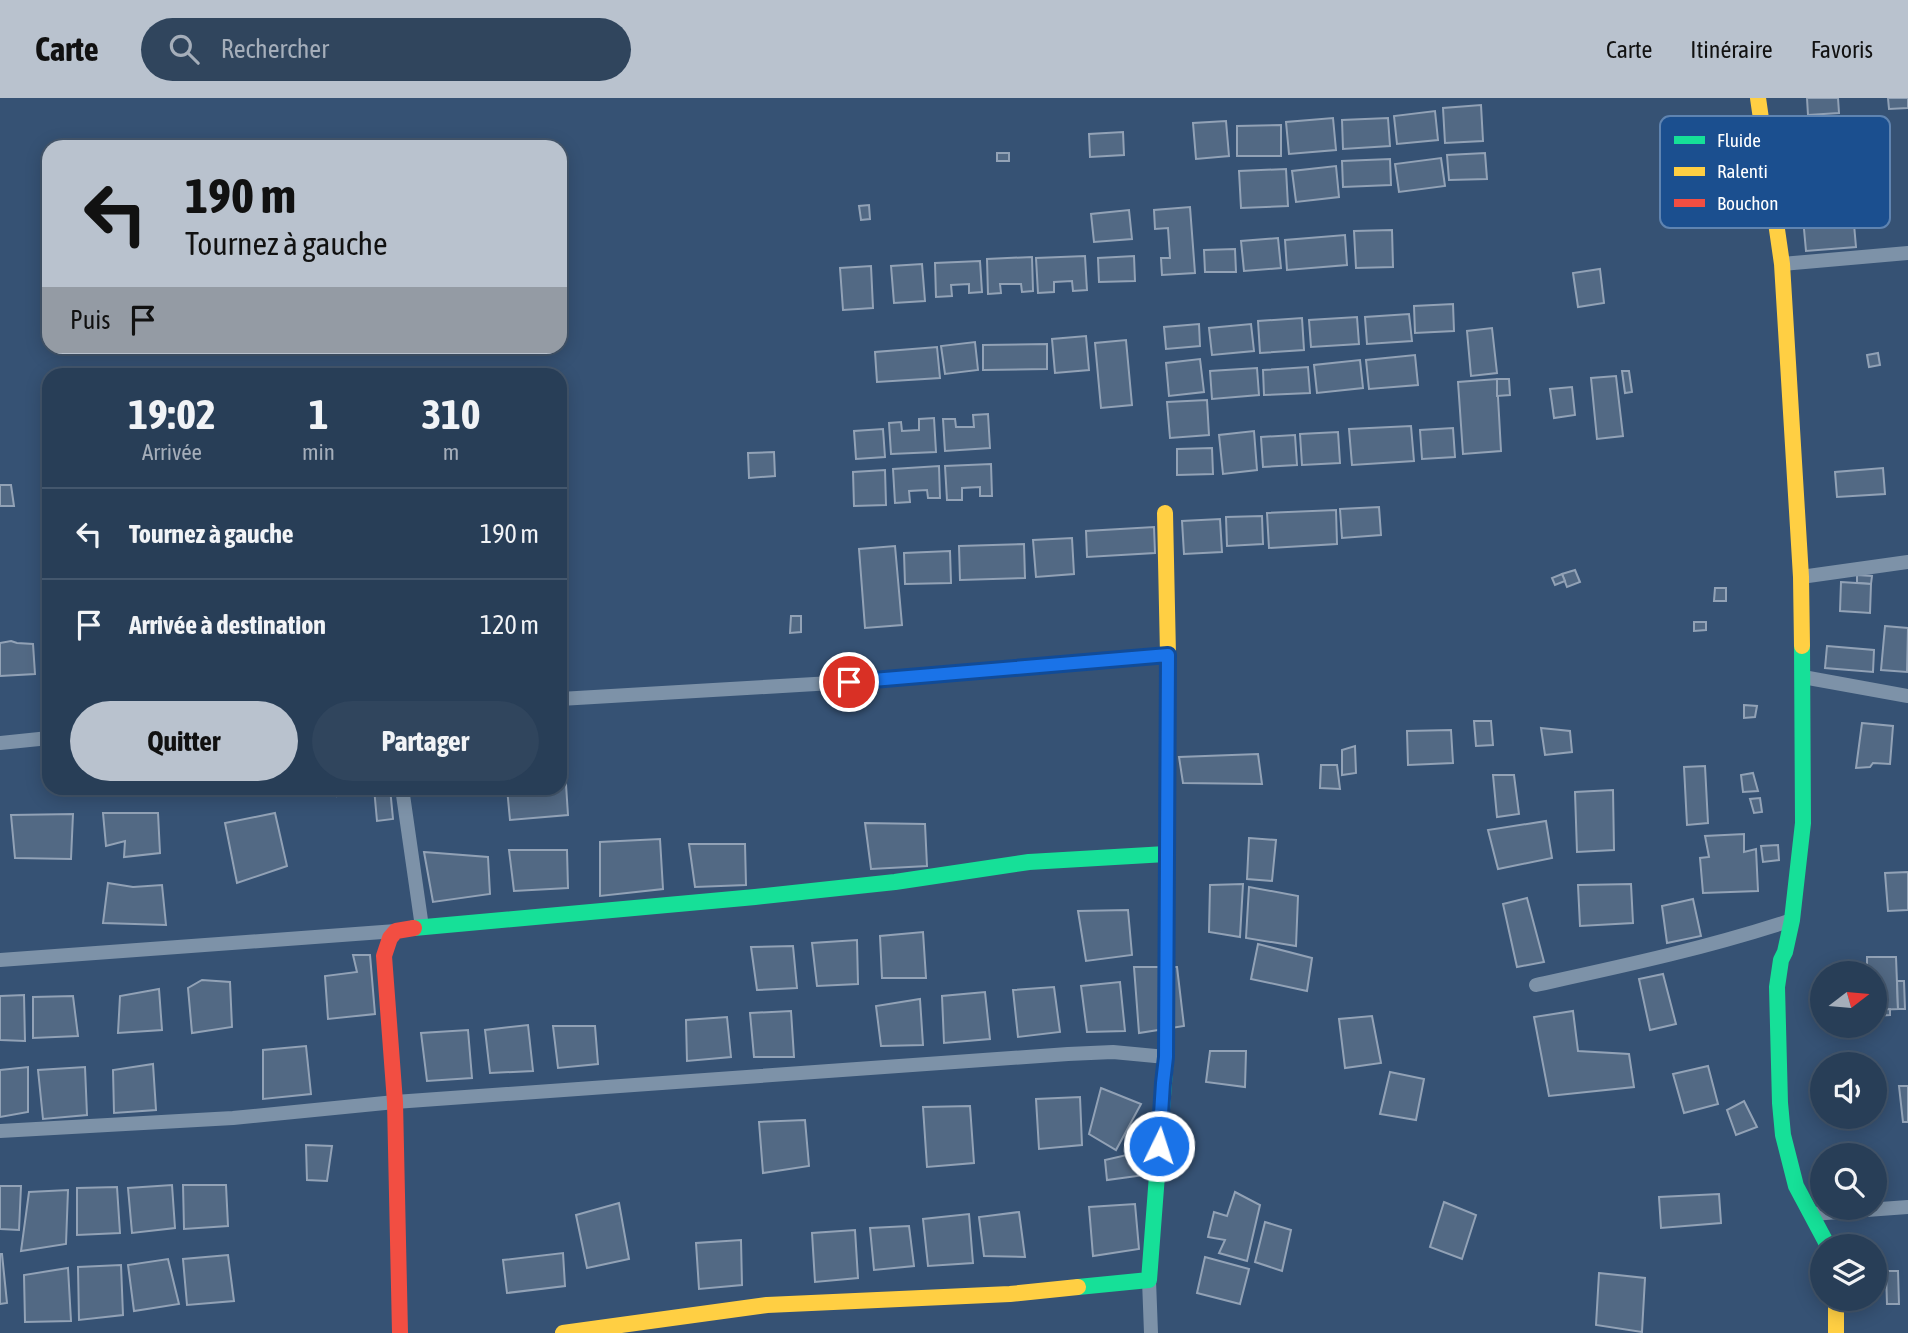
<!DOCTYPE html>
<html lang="fr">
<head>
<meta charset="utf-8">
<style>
	:root { --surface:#283e57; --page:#30455d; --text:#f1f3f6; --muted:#a5aeba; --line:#44576d; --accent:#b9c2ce }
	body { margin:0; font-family:"Asap Condensed",sans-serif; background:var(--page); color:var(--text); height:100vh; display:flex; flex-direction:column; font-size:26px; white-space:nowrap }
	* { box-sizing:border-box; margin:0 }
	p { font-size:23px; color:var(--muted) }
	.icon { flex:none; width:38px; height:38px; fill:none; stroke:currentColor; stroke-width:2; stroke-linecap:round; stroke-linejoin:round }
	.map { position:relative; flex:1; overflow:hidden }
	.side { position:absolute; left:42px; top:270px; width:525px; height:427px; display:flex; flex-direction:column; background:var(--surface); border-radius:21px; box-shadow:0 4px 18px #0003,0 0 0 2px var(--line) }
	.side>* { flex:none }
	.hud { position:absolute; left:42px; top:42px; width:525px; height:214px; border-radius:21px; box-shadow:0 4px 18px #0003,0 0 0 2px var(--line); background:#b9c2ce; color:#111; overflow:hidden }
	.needle { width:46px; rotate:74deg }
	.buttons { position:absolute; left:1810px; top:863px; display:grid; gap:14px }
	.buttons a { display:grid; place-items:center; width:77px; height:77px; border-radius:50%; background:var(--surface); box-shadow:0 4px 18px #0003,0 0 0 2px var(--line); font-size:35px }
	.pin { position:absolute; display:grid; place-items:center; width:60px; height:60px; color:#fff; margin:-30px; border:4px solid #fff; border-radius:50%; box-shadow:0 2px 7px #0007 }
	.me { position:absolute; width:77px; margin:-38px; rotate:4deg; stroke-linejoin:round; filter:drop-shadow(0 0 5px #0008) }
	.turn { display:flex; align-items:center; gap:24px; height:147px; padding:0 28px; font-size:32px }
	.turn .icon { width:91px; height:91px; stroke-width:2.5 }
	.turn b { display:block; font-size:49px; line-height:60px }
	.then { display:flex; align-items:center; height:66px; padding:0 28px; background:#0003; gap:14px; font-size:26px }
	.eta { display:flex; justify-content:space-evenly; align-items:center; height:119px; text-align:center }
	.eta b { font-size:42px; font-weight:700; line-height:49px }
	.cta { display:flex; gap:14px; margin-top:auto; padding:14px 28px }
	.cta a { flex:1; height:80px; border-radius:42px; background:var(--accent); color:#111; font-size:28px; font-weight:700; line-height:80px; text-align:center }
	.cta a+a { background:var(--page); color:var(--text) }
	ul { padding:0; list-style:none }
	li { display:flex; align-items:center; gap:21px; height:91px; padding:0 28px; border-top:2px solid var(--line) }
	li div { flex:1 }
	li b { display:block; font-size:26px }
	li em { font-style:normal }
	header { display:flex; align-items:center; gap:42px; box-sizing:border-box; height:98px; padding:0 35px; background:var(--accent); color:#111 }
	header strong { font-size:33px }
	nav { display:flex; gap:38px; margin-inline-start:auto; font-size:24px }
	.search { width:490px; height:63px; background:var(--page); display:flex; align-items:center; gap:18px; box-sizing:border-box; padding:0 24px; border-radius:38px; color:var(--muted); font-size:26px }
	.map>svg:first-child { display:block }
</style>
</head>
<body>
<header>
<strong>Carte</strong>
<div class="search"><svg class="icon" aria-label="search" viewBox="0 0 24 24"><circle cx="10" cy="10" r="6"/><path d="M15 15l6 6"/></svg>Rechercher</div>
<nav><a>Carte</a><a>Itinéraire</a><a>Favoris</a></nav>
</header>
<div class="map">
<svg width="1908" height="1235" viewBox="0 0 1908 1235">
	<rect width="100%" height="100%" fill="#365274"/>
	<g fill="#526984" stroke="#92a2b6" stroke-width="2">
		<polygon points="1807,0 1838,0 1839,15 1808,17"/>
		<polygon points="1888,0 1908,0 1908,10 1889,11"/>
		<polygon points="1481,7 1483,43 1445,45 1443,10"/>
		<polygon points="1435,13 1438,42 1397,46 1394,18"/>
		<polygon points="1333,20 1336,52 1289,56 1286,24"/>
		<polygon points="1388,20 1390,48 1343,51 1342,22"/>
		<polygon points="1226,23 1229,58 1196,61 1193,25"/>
		<polygon points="1281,27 1281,58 1237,58 1237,28"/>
		<polygon points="1123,34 1124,57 1090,59 1089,36"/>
		<rect x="997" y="55" width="12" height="8"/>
		<polygon points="1485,55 1487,81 1449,82 1447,57"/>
		<polygon points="1441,60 1445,88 1399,94 1395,66"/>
		<polygon points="1390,61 1391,87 1343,89 1342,63"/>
		<polygon points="1336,68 1339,99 1296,104 1292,73"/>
		<polygon points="1286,71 1288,108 1241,110 1239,73"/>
		<polygon points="869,107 870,121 861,122 859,108"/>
		<polygon points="1190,109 1195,175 1162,177 1161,160 1170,160 1168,130 1155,131 1154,112"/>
		<polygon points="1129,112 1132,141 1094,144 1091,116"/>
		<polygon points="1853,115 1856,149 1806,153 1803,120 1819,116"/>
		<polygon points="1392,132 1393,169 1356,170 1354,133"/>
		<polygon points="1345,137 1347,167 1287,172 1285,142"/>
		<polygon points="1278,140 1281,170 1244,173 1241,143"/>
		<polygon points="1235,151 1236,174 1205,174 1204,152"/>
		<polygon points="1085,158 1087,192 1073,193 1072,183 1054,184 1054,194 1038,195 1036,160"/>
		<polygon points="1134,158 1135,183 1099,184 1098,160"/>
		<polygon points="1032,159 1033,193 1022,194 1021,186 1000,186 1001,195 988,196 987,161"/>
		<polygon points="980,163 982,194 969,195 969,186 951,187 952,198 936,199 935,165"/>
		<polygon points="922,166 925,203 894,205 891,168"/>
		<polygon points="871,168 873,210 843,212 840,170"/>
		<polygon points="1600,171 1604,205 1578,209 1573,175"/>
		<polygon points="1453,206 1454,233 1415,235 1414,208"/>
		<polygon points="1409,216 1412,243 1367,246 1365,219"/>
		<polygon points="1357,219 1359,246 1311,249 1309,222"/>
		<polygon points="1302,220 1304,252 1260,255 1258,223"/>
		<polygon points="1199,226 1200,248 1166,251 1164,229"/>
		<polygon points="1251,226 1254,253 1212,257 1209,230"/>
		<polygon points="1492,230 1497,275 1471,278 1467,233"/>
		<polygon points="1086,238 1089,272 1055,275 1052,241"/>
		<polygon points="1126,242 1132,307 1101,310 1095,245"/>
		<polygon points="975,244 978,272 945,276 941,248"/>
		<polygon points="1047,246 1047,271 983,272 983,247"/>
		<polygon points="937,249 940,280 877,284 875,254"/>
		<polygon points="1878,255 1880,267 1869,269 1867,257"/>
		<polygon points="1415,257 1418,287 1369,291 1366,262"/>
		<polygon points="1200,261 1204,294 1169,298 1166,265"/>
		<polygon points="1360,262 1363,290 1317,295 1314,267"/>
		<polygon points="1308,269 1310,295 1264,297 1263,272"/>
		<polygon points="1257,270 1259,297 1212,301 1210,273"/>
		<polygon points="1622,273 1629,273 1632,294 1625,295"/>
		<polygon points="1616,278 1623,338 1597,341 1591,280"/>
		<polygon points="1497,281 1501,353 1463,356 1458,284"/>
		<polygon points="1497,281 1509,281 1510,297 1497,298"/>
		<polygon points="1572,289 1575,317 1554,320 1550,291"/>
		<polygon points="1207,302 1209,337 1170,340 1167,304"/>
		<polygon points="988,316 990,350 945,353 943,321 955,321 956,329 974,329 973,317"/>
		<polygon points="934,320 936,354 891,356 889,325 901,324 902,333 919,332 919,321"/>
		<polygon points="1411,328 1414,363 1352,367 1349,331"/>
		<polygon points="1453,330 1455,359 1422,361 1420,332"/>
		<polygon points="883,331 885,359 856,361 854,333"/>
		<polygon points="1254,333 1257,372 1223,376 1219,337"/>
		<polygon points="1338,334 1340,365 1302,367 1300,336"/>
		<polygon points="1295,337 1297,367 1263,369 1261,339"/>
		<polygon points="1212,350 1213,376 1177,377 1177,351"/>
		<polygon points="774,354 775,378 749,380 748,355"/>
		<polygon points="991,366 992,398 980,398 980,389 962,390 962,402 947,402 945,368"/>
		<polygon points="939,368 940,400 928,400 927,392 909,393 910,404 895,405 893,371"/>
		<polygon points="1883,370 1885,396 1837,399 1835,374"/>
		<polygon points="885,372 886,407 854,408 853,374"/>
		<polygon points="0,387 11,387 14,408 0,408"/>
		<polygon points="1379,409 1381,437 1342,440 1340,411"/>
		<polygon points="1336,412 1337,446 1269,450 1267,415"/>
		<polygon points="1262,418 1263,446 1227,448 1226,419"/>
		<polygon points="1220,421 1222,454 1184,456 1182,423"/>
		<polygon points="1154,429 1155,455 1087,459 1086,433"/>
		<polygon points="1072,440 1074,476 1036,479 1033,442"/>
		<polygon points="1024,446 1025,480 960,482 959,448"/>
		<polygon points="895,448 902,527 865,530 859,451"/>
		<polygon points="950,453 951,485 905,486 904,455"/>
		<polygon points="1575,472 1580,484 1567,489 1562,476"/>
		<polygon points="1562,476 1565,483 1555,487 1552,480"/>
		<polygon points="1857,477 1872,478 1871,486 1857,485"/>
		<polygon points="1841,484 1871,486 1870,515 1840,513"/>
		<polygon points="1715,490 1726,490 1726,503 1714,503"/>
		<polygon points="791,518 801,518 801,534 790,535"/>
		<polygon points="1694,524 1706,524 1706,532 1694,533"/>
		<polygon points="1885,528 1908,530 1907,574 1881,572"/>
		<polygon points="11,543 17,545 33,546 35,576 0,578 0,545"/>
		<polygon points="1827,548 1874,552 1873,574 1825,570"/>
		<polygon points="1744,607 1757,608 1755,619 1744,620"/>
		<polygon points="1474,623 1491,623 1493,647 1476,648"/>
		<polygon points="1862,625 1893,628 1890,666 1873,665 1870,669 1856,670"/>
		<polygon points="1541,630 1570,633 1572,654 1545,657"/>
		<polygon points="1451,632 1453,665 1408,667 1407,633"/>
		<polygon points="1355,648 1356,675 1342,677 1342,652"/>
		<polygon points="1258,656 1262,686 1183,685 1179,659"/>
		<polygon points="1321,667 1337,667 1340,691 1320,690"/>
		<polygon points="1705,668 1708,725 1687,727 1684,669"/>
		<polygon points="560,671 565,671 568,717 510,722 507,690 560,690"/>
		<polygon points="1753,675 1758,693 1743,694 1741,677"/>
		<polygon points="1493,677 1514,677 1519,716 1497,719"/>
		<polygon points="335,690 390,690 393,721 377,723 374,690 337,698"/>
		<polygon points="1613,692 1614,752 1577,754 1575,694"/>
		<polygon points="1760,700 1762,714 1754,715 1750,701"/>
		<polygon points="103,715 158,715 160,755 124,759 125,743 106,748"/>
		<polygon points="275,715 287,768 237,785 225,725"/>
		<polygon points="73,716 71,761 15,760 11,717"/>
		<polygon points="1546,723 1552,760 1498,771 1488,732"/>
		<polygon points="865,725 925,726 927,768 871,771"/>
		<polygon points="1744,736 1744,754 1756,751 1758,793 1703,795 1700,760 1709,759 1705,738"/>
		<polygon points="1249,740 1276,742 1272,783 1247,781"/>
		<polygon points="660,741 663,791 600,798 600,744"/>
		<polygon points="689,746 745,746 746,787 695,789"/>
		<polygon points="1778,747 1779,762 1763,764 1761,748"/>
		<polygon points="509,752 567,752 568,790 514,793"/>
		<polygon points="424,754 488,759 490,796 433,804"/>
		<polygon points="1908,774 1908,812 1888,813 1885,775"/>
		<polygon points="108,785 133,789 162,787 166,827 103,825"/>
		<polygon points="1243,786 1240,839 1209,834 1210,787"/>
		<polygon points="1631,786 1633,825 1580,828 1578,787"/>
		<polygon points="1249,789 1298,798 1296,848 1246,840"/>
		<polygon points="1527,800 1544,864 1517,869 1503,806"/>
		<polygon points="1693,801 1701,838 1667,845 1662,808"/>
		<polygon points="1128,812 1132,857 1086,863 1078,813"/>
		<polygon points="923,834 926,880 882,880 880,838"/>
		<polygon points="857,842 858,886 817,888 812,845"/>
		<polygon points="1258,846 1312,860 1307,893 1251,881"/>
		<polygon points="793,848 797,890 757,892 751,849"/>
		<polygon points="353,857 370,857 375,916 328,921 325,878 357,874"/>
		<polygon points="1867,859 1896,859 1898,911 1874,912 1874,875 1867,875"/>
		<polygon points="1134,869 1177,869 1184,928 1139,935"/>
		<polygon points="1663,876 1676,926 1650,932 1639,881"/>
		<polygon points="202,882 230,884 232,929 192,935 188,890"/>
		<polygon points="1897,883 1904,883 1905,911 1898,911"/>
		<polygon points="1120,884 1125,933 1087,934 1081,888"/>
		<polygon points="1054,889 1060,934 1018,939 1013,892"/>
		<polygon points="159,891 162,932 118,935 120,898"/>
		<polygon points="985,894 990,941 944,945 942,898"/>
		<polygon points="24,897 25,943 0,942 0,898"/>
		<polygon points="73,898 78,938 33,940 33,899"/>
		<polygon points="920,901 923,947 881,948 876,908"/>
		<polygon points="1890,911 1890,917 1874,918 1874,912"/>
		<polygon points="791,913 794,959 754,959 750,915"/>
		<polygon points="1573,913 1578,953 1629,956 1634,989 1549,998 1534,919"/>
		<polygon points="1372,918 1381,965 1345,970 1339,921"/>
		<polygon points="727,919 731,959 687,963 686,922"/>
		<polygon points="528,927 533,973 490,975 485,932"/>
		<polygon points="553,928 595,928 598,966 558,970"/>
		<polygon points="468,932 472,980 427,983 421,935"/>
		<polygon points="306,948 311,996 263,1001 263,952"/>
		<polygon points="1210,953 1246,953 1245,989 1206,984"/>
		<polygon points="153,966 156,1012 114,1015 113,972"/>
		<polygon points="1708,968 1718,1006 1684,1015 1673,976"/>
		<polygon points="28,969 28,1014 0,1019 0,972"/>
		<polygon points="85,969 87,1017 43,1021 38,972"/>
		<polygon points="1390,974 1424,981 1416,1022 1380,1016"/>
		<polygon points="1899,988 1908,988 1908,1024 1903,1024"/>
		<polygon points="1101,990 1141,1006 1116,1052 1089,1036"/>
		<polygon points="1080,999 1082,1047 1039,1051 1036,1001"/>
		<polygon points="1744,1003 1757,1029 1736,1037 1727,1012"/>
		<polygon points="970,1008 974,1065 927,1069 923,1009"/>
		<polygon points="805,1022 809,1068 763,1075 759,1024"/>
		<polygon points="306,1047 332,1048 327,1083 307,1082"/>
		<polygon points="1144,1053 1145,1077 1107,1082 1105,1062"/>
		<polygon points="172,1087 175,1130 132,1135 128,1090"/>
		<polygon points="183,1087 226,1087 228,1128 184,1131"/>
		<polygon points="0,1088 21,1088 19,1132 0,1131"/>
		<polygon points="117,1089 120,1135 77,1137 77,1090"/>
		<polygon points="68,1092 66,1146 21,1153 29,1094"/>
		<polygon points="1235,1094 1260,1107 1247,1163 1219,1155 1225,1142 1208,1139 1214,1114 1227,1118"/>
		<polygon points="1719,1096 1721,1125 1661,1130 1659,1099"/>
		<polygon points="1444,1104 1476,1117 1462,1161 1430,1149"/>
		<polygon points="619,1105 629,1161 587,1170 576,1117"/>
		<polygon points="1135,1106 1139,1151 1093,1158 1089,1109"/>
		<polygon points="1019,1114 1025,1159 984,1158 979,1119"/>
		<polygon points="969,1116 973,1165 928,1168 923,1121"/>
		<polygon points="1265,1124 1291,1132 1282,1173 1255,1164"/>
		<polygon points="909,1128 914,1168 874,1172 870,1130"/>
		<polygon points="855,1132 858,1180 815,1184 812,1135"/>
		<polygon points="741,1142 742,1187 699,1191 696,1145"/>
		<polygon points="563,1155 565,1188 507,1195 503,1162"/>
		<polygon points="0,1156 2,1156 7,1205 0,1206"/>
		<polygon points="228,1157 234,1203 187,1207 183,1161"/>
		<polygon points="1205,1159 1249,1171 1240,1206 1197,1195"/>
		<polygon points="168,1161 179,1206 134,1213 128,1167"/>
		<polygon points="121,1167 123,1217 79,1222 78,1169"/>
		<polygon points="68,1170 71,1223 25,1224 24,1177"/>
		<polygon points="1886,1173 1898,1173 1899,1206 1887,1206"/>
		<polygon points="1599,1175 1645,1180 1642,1234 1596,1227"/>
	</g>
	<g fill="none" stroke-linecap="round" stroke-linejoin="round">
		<g stroke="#7d92a8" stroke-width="14">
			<polyline points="1782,166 1908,155"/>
			<polyline points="1801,479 1908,464"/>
			<polyline points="1803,579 1908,598"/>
			<polyline points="560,601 849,584 1168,557"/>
			<polyline points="0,645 49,640"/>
			<polyline points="402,690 422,829"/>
			<polyline points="0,862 396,833"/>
			<path d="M 1536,887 C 1623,868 1707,850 1792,822"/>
			<polyline points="0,1033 233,1020 395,1004 1068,956 1113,954 1166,959"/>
			<polyline points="1812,1116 1908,1109"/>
			<polyline points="1149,1182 1151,1235"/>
		</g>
		<g stroke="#16e098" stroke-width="16">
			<polyline points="1802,548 1803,725 1792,822 1785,854 1781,862 1777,889 1780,1005 1783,1037 1796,1088 1828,1148"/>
			<polyline points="414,830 755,799 895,784 1029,764 1166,756"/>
			<polyline points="1078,1189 1149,1182 1166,959 1166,868"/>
		</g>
		<g stroke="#ffcf43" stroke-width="16">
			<polyline points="1758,0 1782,166 1801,479 1802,548"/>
			<polyline points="1165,415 1168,557 1166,868"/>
			<polyline points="1836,1200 1836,1235"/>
			<polyline points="563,1235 767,1207 1010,1196 1078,1189"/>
		</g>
		<polyline stroke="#f24e42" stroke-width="16" points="400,1235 395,1004 384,858 390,840 396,833 414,830"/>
	</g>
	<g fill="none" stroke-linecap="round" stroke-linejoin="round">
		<defs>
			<polyline id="route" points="849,584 1168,557 1166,959 1163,985 1159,1048"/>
		</defs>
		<use href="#route" stroke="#114b97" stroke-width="18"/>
		<use href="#route" stroke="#1a73e8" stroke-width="12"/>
	</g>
	<rect x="1660" y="18" width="230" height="112" rx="10" fill="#1b4f8f" stroke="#5f84b1" stroke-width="2"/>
	<rect x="1674" y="38" width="31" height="8" fill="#16e098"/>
	<rect x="1674" y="69" width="31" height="9" fill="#ffcf43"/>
	<rect x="1674" y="101" width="31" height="8" fill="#f24e42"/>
	<g font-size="19" fill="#fff">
		<text x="1717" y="49">Fluide</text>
		<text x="1717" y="80">Ralenti</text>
		<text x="1717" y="112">Bouchon</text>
	</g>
</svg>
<div class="buttons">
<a><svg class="needle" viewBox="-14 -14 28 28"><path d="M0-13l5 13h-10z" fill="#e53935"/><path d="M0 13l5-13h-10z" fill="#a5aeba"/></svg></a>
<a><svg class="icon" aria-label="sound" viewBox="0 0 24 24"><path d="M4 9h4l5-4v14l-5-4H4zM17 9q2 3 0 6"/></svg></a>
<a><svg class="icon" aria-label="search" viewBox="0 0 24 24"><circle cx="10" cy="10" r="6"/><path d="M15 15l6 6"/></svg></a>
<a><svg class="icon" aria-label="layers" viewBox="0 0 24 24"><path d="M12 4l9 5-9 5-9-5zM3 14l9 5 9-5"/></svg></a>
</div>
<div class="pin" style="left:849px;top:584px;background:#d93025"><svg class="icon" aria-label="arrive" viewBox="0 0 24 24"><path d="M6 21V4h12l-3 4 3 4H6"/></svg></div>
<svg class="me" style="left:1159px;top:1048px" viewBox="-20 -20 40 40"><circle r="17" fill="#1a73e8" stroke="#fff" stroke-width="3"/><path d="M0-11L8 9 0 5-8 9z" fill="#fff"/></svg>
<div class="hud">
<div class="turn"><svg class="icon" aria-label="left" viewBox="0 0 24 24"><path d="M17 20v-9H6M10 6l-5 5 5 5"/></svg><div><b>190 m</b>Tournez à gauche</div></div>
<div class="then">Puis<svg class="icon" aria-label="arrive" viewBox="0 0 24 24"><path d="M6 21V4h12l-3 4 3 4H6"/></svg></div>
</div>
<section class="side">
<div class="eta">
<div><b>19:02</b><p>Arrivée</p></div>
<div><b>1</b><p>min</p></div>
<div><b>310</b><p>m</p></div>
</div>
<ul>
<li><svg class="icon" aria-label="left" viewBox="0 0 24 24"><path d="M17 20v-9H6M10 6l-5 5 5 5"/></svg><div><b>Tournez à gauche</b></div><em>190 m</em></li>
<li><svg class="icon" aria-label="arrive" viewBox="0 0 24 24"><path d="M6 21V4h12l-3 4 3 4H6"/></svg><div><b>Arrivée à destination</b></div><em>120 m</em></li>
</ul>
<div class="cta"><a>Quitter</a><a>Partager</a></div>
</section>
</div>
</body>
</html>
